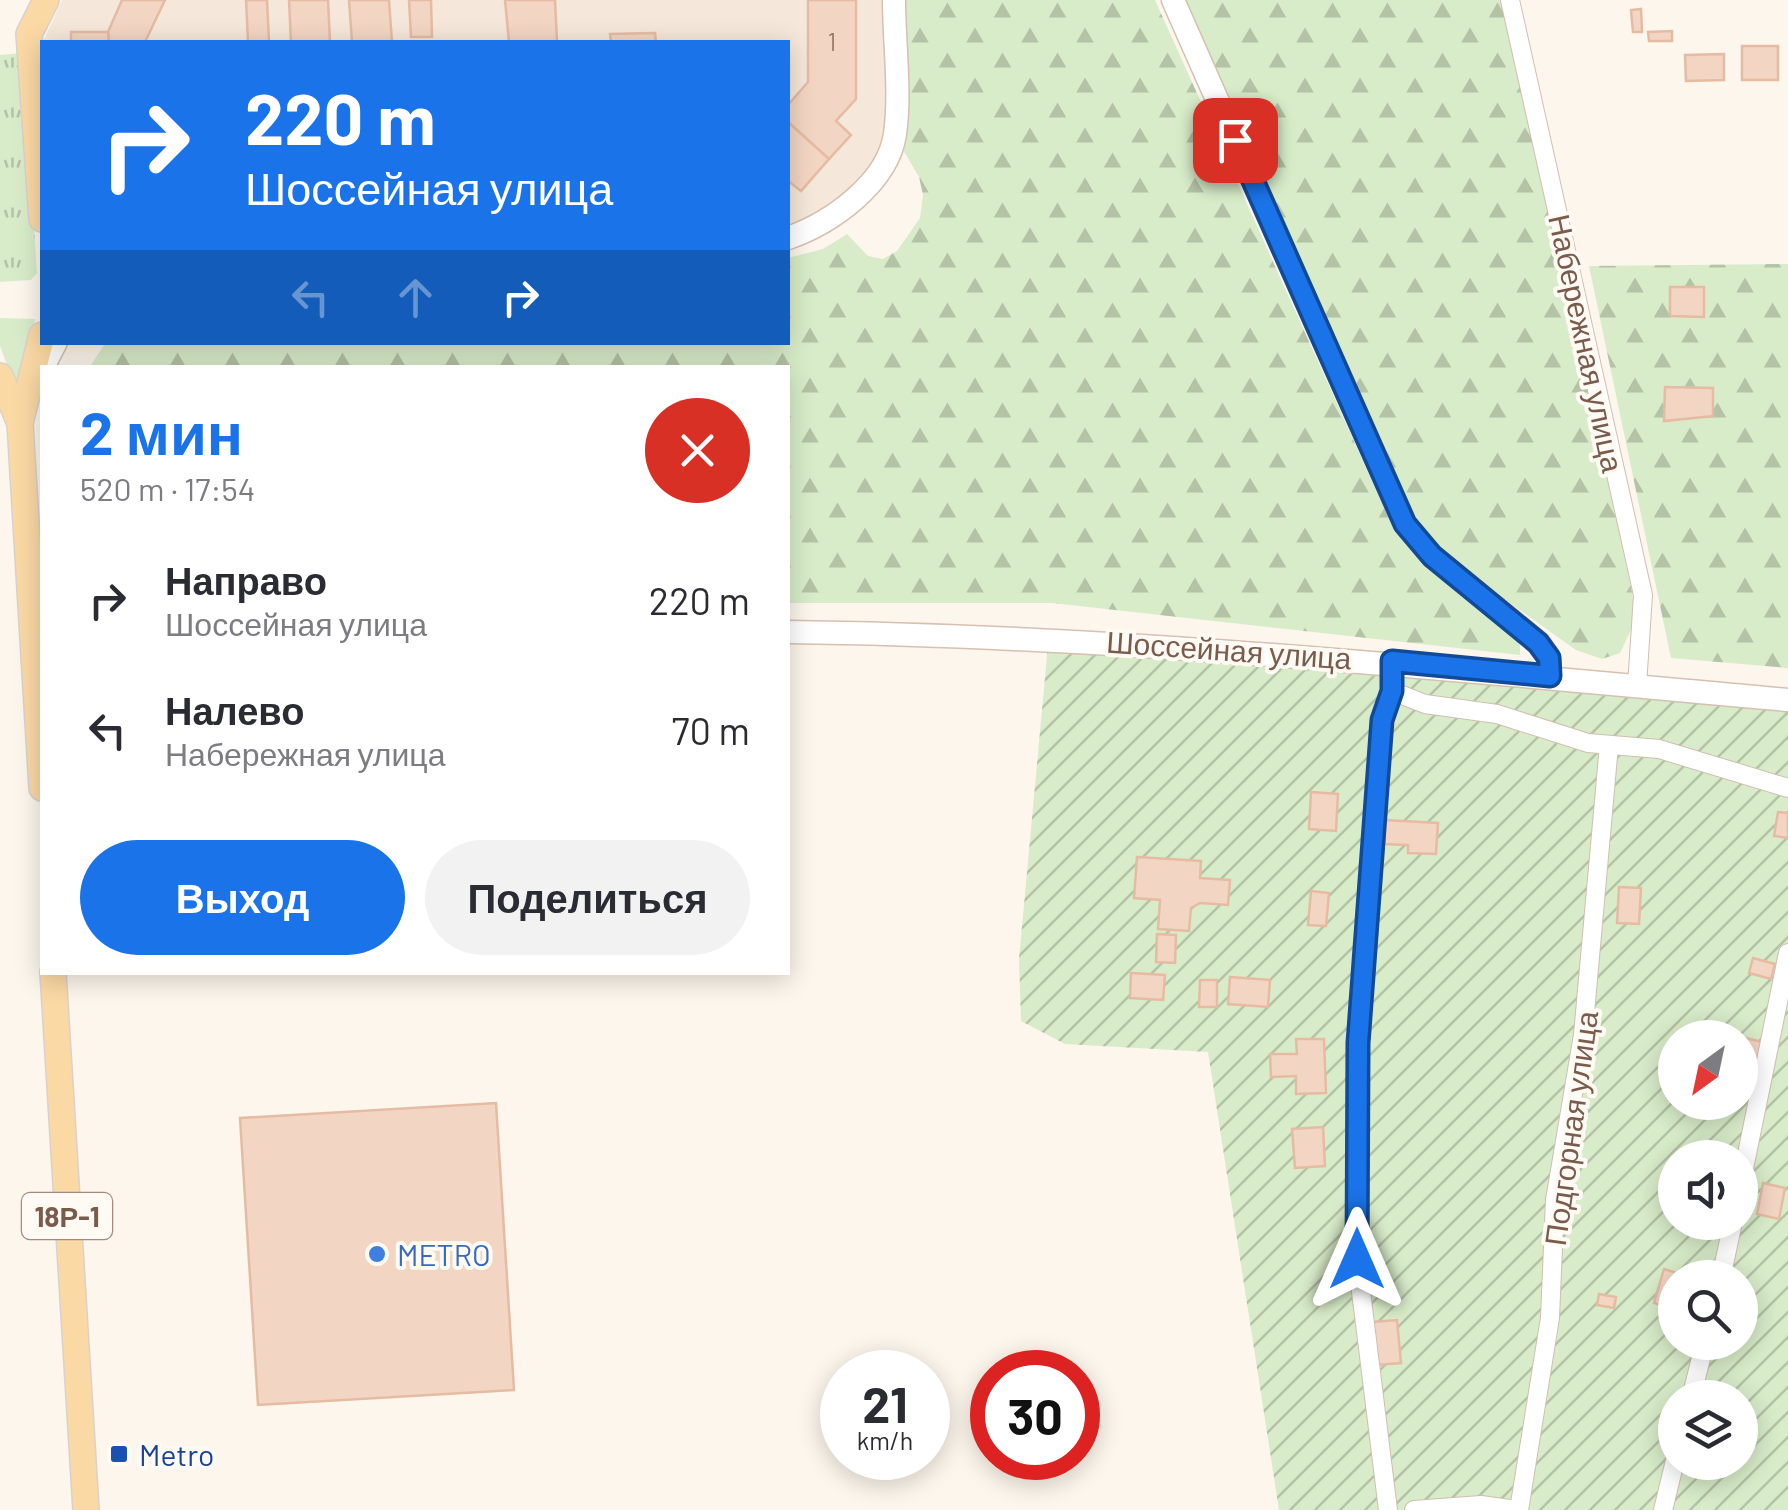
<!DOCTYPE html>
<html lang="ru">
<head>
<meta charset="utf-8">
<style>
	:root { --surface:#fff; --page:#f2f2f3; --text:#2b2b33; --muted:#7c7c81; --accent:#1a73e8 }
	body { margin:0; font-family:Barlow,sans-serif; background:var(--page); color:var(--text); height:100vh; display:flex; flex-direction:column; font-size:38px; white-space:nowrap }
	* { box-sizing:border-box; margin:0 }
	p { font-size:32px; color:var(--muted) }
	.icon { flex:none; width:55px; height:55px; fill:none; stroke:currentColor; stroke-width:2; stroke-linecap:round; stroke-linejoin:round }
	.map { position:relative; flex:1; overflow:hidden }
	.sheet { position:absolute; left:40px; top:365px; width:750px; height:610px; display:flex; flex-direction:column; background:var(--surface); border-radius:0px; box-shadow:0 5px 25px #0003 }
	.sheet>* { flex:none }
	.guide { position:absolute; left:40px; top:40px; width:750px; height:305px; border-radius:0px; box-shadow:0 5px 25px #0003; background:#1a73e8; color:#fff; overflow:hidden }
	.needle { width:65px; rotate:213deg }
	.buttons { position:absolute; left:1658px; top:1020px; display:grid; gap:20px }
	.buttons a { display:grid; place-items:center; width:100px; height:100px; border-radius:50%; background:var(--surface); box-shadow:0 5px 25px #0003; font-size:50px }
	.speed { position:absolute; left:820px; top:1350px; display:flex; gap:20px; font-size:50px; font-weight:700; text-align:center }
	.speed>* { display:grid; place-content:center; width:130px; height:130px; border-radius:50%; background:var(--surface); box-shadow:0 5px 25px #0003; line-height:1 }
	.speed small { font-size:25px; font-weight:400 }
	.speed .limit { border:15px solid #d22; background:#fff; color:#111 }
	.pin { position:absolute; display:grid; place-items:center; width:85px; height:85px; color:#fff; margin:-42px; border-radius:20px; box-shadow:0 5px 15px #0006 }
	.me { position:absolute; width:110px; margin:-55px; rotate:0deg; stroke-linejoin:round; filter:drop-shadow(0 0 8px #0008) }
	.turn { display:flex; align-items:center; gap:35px; height:210px; padding:0 40px; font-size:45px }
	.turn .icon { width:130px; height:130px; stroke-width:2.5 }
	.turn b { display:block; font-size:70px; line-height:85px }
	.lanes { display:flex; align-items:center; height:95px; padding:0 40px; background:#0003; justify-content:center; gap:50px; direction:ltr }
	.lanes .off { opacity:.35 }
	.round { display:grid; place-items:center; flex:none; width:105px; height:105px; border-radius:52px; background:var(--page) }
	.head { display:flex; align-items:center; justify-content:space-between; height:170px; padding:0 40px }
	h1 { font-size:60px; font-weight:700; line-height:75px; color:var(--accent) }
	.cta { display:flex; gap:20px; margin-top:auto; padding:20px 40px }
	.cta a { flex:1; height:115px; border-radius:60px; background:var(--accent); color:#fff; font-size:40px; font-weight:700; line-height:115px; text-align:center }
	.cta a+a { background:var(--page); color:var(--text) }
	ul { padding:0; list-style:none }
	li { display:flex; align-items:center; gap:30px; height:130px; padding:0 40px }
	li div { flex:1 }
	li b { display:block; font-size:38px }
	li em { font-style:normal }
	.map>svg:first-child { display:block }
</style>
</head>
<body>
<div class="map">
<svg width="1788" height="1510" viewBox="0 0 1788 1510">
	<defs>
		<pattern id="forest-firs" width="22" height="20" patternUnits="userSpaceOnUse" patternTransform="scale(2.5)"><rect width="22" height="20" fill="#d8ecc9"/><path d="M5 1l3.5 6h-7zM16 11l3.5 6h-7z" fill="#b4c2a5"/></pattern>
		<pattern id="park-tufts" width="24" height="20" patternUnits="userSpaceOnUse" patternTransform="scale(2.5)"><rect width="24" height="20" fill="#d8ecc9"/><path d="M3 7l-1-3M5 7V3M7 7l1-3M15 17l-1-3M17 17v-4M19 17l1-3" fill="none" stroke="#b4c2a5"/></pattern>
		<pattern id="garden-furrows" width="10" height="10" patternUnits="userSpaceOnUse" patternTransform="scale(2.5)"><rect width="10" height="10" fill="#d8ecc9"/><path d="M-1 1l2-2M0 10L10 0M9 11l2-2" fill="none" stroke="#b4c2a5"/></pattern>
	</defs>
	<rect width="100%" height="100%" fill="#fdf6ec"/>
	<polygon fill="#f5e8da" points="62,0 887,0 887,134 864,176 820,217 788,230 788,42 43,42"/>
	<polygon fill="#d8ecc9" points="0,318 35,319 21,403 0,346"/>
	<g fill="url(#forest-firs)">
		<polygon points="904,0 1155,0 1395,532 1520,637 1520,655 1052,603 788,603 788,368 89,368 106,342 788,342 788,258 823,249 847,234 868,256 883,259 897,251 920,218 923,195 919,177 902,148"/>
		<polygon points="1186,0 1503,0 1632,592 1635,621 1620,653 1602,659 1576,650 1459,567 1423,532 1354,388"/>
		<polygon points="1788,264 1788,668 1671,658 1589,266"/>
	</g>
	<polygon fill="url(#park-tufts)" points="23,53 37,273 31,280 0,282 0,55"/>
	<path fill="url(#garden-furrows)" fill-rule="evenodd" d="M 1048,645 L 1788,704 L 1788,1510 L 1279,1510 L 1208,1052 L 1065,1044 L 1021,1021 L 1019,959 ZM 1675,1038 L 1740,1038 L 1740,1102 L 1675,1102 ZM 1675,1158 L 1740,1158 L 1740,1222 L 1675,1222 ZM 1675,1278 L 1740,1278 L 1740,1342 L 1675,1342 ZM 1675,1398 L 1740,1398 L 1740,1462 L 1675,1462 Z"/>
	<g fill="#f3d5c3" stroke="#e6bba3" stroke-width="2.5">
		<polygon points="122,0 165,0 145,42 109,42 108,32"/>
		<polygon points="246,0 267,0 269,42 248,42"/>
		<polygon points="289,0 328,0 330,42 291,42"/>
		<polygon points="349,0 389,0 392,42 352,42"/>
		<polygon points="409,0 431,0 432,37 411,37"/>
		<polygon points="505,0 555,0 557,42 509,42"/>
		<polygon points="808,0 856,0 856,99 836,121 851,135 829,159 788,122 788,105 808,82"/>
		<polygon points="1641,9 1642,32 1633,32 1631,10"/>
		<polygon points="1672,31 1672,41 1649,41 1648,32"/>
		<polygon points="71,32 108,32 109,42 71,42"/>
		<polygon points="655,33 656,42 611,42 610,34"/>
		<rect x="1742" y="46" width="36" height="34"/>
		<polygon points="1724,54 1724,80 1686,81 1685,55"/>
		<polygon points="788,122 829,159 801,191 788,181"/>
		<polygon points="1670,287 1704,287 1704,317 1670,316"/>
		<polygon points="1665,387 1713,388 1713,416 1664,421"/>
		<polygon points="1311,792 1338,794 1336,831 1309,829"/>
		<polygon points="1778,812 1788,813 1788,838 1774,836"/>
		<polygon points="1385,820 1438,823 1436,854 1408,853 1408,845 1384,844"/>
		<polygon points="1137,857 1201,861 1200,878 1230,880 1228,905 1200,903 1191,908 1189,931 1158,929 1160,900 1134,898"/>
		<polygon points="1619,887 1641,888 1639,924 1617,923"/>
		<polygon points="1311,891 1329,893 1326,926 1308,925"/>
		<polygon points="1157,934 1176,935 1175,963 1156,962"/>
		<polygon points="1753,958 1775,964 1771,979 1749,973"/>
		<polygon points="1131,973 1165,975 1163,1000 1130,998"/>
		<polygon points="1230,977 1270,980 1268,1007 1228,1004"/>
		<polygon points="1200,980 1217,980 1217,1007 1199,1007"/>
		<polygon points="1746,1038 1762,1042 1758,1063 1741,1060"/>
		<polygon points="1296,1039 1324,1039 1326,1093 1296,1094 1296,1076 1271,1077 1270,1054 1297,1054"/>
		<polygon points="496,1103 514,1390 258,1405 240,1118"/>
		<polygon points="1323,1127 1325,1166 1295,1168 1292,1129"/>
		<polygon points="1763,1183 1785,1188 1779,1219 1757,1214"/>
		<polygon points="1664,1269 1693,1278 1675,1278 1675,1309 1654,1303"/>
		<polygon points="1599,1294 1616,1297 1614,1308 1597,1305"/>
		<polygon points="1397,1320 1401,1363 1377,1365 1373,1322"/>
	</g>
	<g fill="none" stroke-linecap="round" stroke-linejoin="round">
		<defs>
			<g id="street">
				<polyline points="1510,0 1643,595 1637,686"/>
				<polyline points="1392,691 1425,704 1497,714 1588,743 1659,749 1788,788"/>
				<polyline points="1740,1188 1788,953"/>
				<polyline points="1721,1278 1733,1222"/>
				<polyline points="1691,1398 1705,1342"/>
				<polyline points="1388,1510 1357,1259 1359,1013 1382,721 1392,691"/>
				<polyline points="1414,1510 1481,1505 1516,1510"/>
				<polyline points="1519,1510 1550,1318 1555,1200 1583,1035 1609,745"/>
				<polyline points="1663,1510 1675,1461"/>
			</g>
			<g id="secondary">
				<polyline points="1173,0 1405,524 1432,556 1539,643 1549,658 1550,677"/>
				<path d="M 788,238 C 831,223 888,183 895,134 C 901,91 894,43 894,0"/>
				<polyline points="38,377 56,342"/>
				<path d="M 788,632 C 1124,636 1453,670 1788,700"/>
			</g>
			<g id="primary">
				<polyline points="42,219 29,34 46,0"/>
				<polyline points="42,335 20,423 42,788"/>
				<polyline points="0,376 20,423"/>
				<polyline points="53,972 86,1510"/>
			</g>
		</defs>
		<use href="#street" stroke="#d1beb0" stroke-width="20"/>
		<use href="#secondary" stroke="#d6c0b0" stroke-width="25"/>
		<use href="#primary" stroke="#dad1cd" stroke-width="28"/>
		<use href="#street" stroke="#fff" stroke-width="18"/>
		<use href="#secondary" stroke="#fff" stroke-width="22"/>
		<use href="#primary" stroke="#fbd9a5" stroke-width="25"/>
	</g>
	<g fill="none" stroke-linecap="round" stroke-linejoin="round">
		<defs>
			<polyline id="route" points="1235,140 1405,524 1432,556 1538,643 1549,658 1550,676 1392,661 1392,691 1382,720 1358,1043 1357,1259"/>
		</defs>
		<use href="#route" stroke="#114b97" stroke-width="25"/>
		<use href="#route" stroke="#1a73e8" stroke-width="18"/>
	</g>
	<circle fill="#3f7fe0" stroke="#fffaf3" stroke-width="4" cx="377" cy="1254" r="10"/>
	<rect fill="#1a4fb4" stroke="#fffaf3" stroke-width="4" x="109" y="1444" width="20" height="20" rx="5"/>
	<g text-anchor="middle" dominant-baseline="central" stroke-width="8" stroke-linejoin="round" paint-order="stroke">
		<g font-size="25" fill="#987a6a">
			<text x="832" y="41">1</text>
		</g>
		<rect fill="#fffaf3" stroke="#a28b7f" stroke-width="2.5" x="22" y="1193" width="90" height="46" rx="8"/>
		<g font-size="28" font-weight="bold" fill="#7a5c4d">
			<text x="67" y="1216">18Р-1</text>
		</g>
		<g font-size="30" fill="#7a5c4d" stroke="#fffaf3">
			<text transform="translate(1587 343) rotate(78)">Набережная улица</text>
			<text transform="translate(1229 649) rotate(4)">Шоссейная улица</text>
			<text transform="translate(1570 1128) rotate(-82)">Подгорная улица</text>
		</g>
		<g font-size="30" fill="#366cbe" stroke="#fffaf3" text-anchor="start">
			<text x="397" y="1254">METRO</text>
		</g>
		<g font-size="30" fill="#164399" stroke="#fffaf3" text-anchor="start">
			<text x="139" y="1454">Metro</text>
		</g>
	</g>
</svg>
<div class="buttons">
<a><svg class="needle" viewBox="-14 -14 28 28"><path d="M0-13l5 13h-10z" fill="#e53935"/><path d="M0 13l5-13h-10z" fill="#7c7c81"/></svg></a>
<a><svg class="icon" aria-label="sound" viewBox="0 0 24 24"><path d="M4 9h4l5-4v14l-5-4H4zM17 9q2 3 0 6"/></svg></a>
<a><svg class="icon" aria-label="search" viewBox="0 0 24 24"><circle cx="10" cy="10" r="6"/><path d="M15 15l6 6"/></svg></a>
<a><svg class="icon" aria-label="layers" viewBox="0 0 24 24"><path d="M12 4l9 5-9 5-9-5zM3 14l9 5 9-5"/></svg></a>
</div>
<div class="speed"><div>21<small>km/h</small></div><div class="limit">30</div></div>
<div class="pin" style="left:1235px;top:140px;background:#d93025"><svg class="icon" aria-label="arrive" viewBox="0 0 24 24"><path d="M6 21V4h12l-3 4 3 4H6"/></svg></div>
<svg class="me" style="left:1357px;top:1259px" viewBox="-20 -20 40 40"><path d="M0-17L14 15 0 8-14 15z" fill="#1a73e8" stroke="#fff" stroke-width="4"/></svg>
<div class="guide">
<div class="turn"><svg class="icon" aria-label="right" viewBox="0 0 24 24"><path d="M7 20v-9h11M14 6l5 5-5 5"/></svg><div><b>220 m</b>Шоссейная улица</div></div>
<div class="lanes"><svg class="icon off" aria-label="left" viewBox="0 0 24 24"><path d="M17 20v-9H6M10 6l-5 5 5 5"/></svg><svg class="icon off" aria-label="ahead" viewBox="0 0 24 24"><path d="M12 20V5M6 11l6-6 6 6"/></svg><svg class="icon" aria-label="right" viewBox="0 0 24 24"><path d="M7 20v-9h11M14 6l5 5-5 5"/></svg></div>
</div>
<section class="sheet">
<div class="head"><div><h1>2 мин</h1><p>520 m · 17:54</p></div><a class="round" style="background:#d93025;color:#fff"><svg class="icon" aria-label="close" viewBox="0 0 24 24"><path d="M6 6l12 12M18 6L6 18"/></svg></a></div>
<ul>
<li><svg class="icon" aria-label="right" viewBox="0 0 24 24"><path d="M7 20v-9h11M14 6l5 5-5 5"/></svg><div><b>Направо</b><p>Шоссейная улица</p></div><em>220 m</em></li>
<li><svg class="icon" aria-label="left" viewBox="0 0 24 24"><path d="M17 20v-9H6M10 6l-5 5 5 5"/></svg><div><b>Налево</b><p>Набережная улица</p></div><em>70 m</em></li>
</ul>
<div class="cta"><a>Выход</a><a>Поделиться</a></div>
</section>
</div>
</body>
</html>
